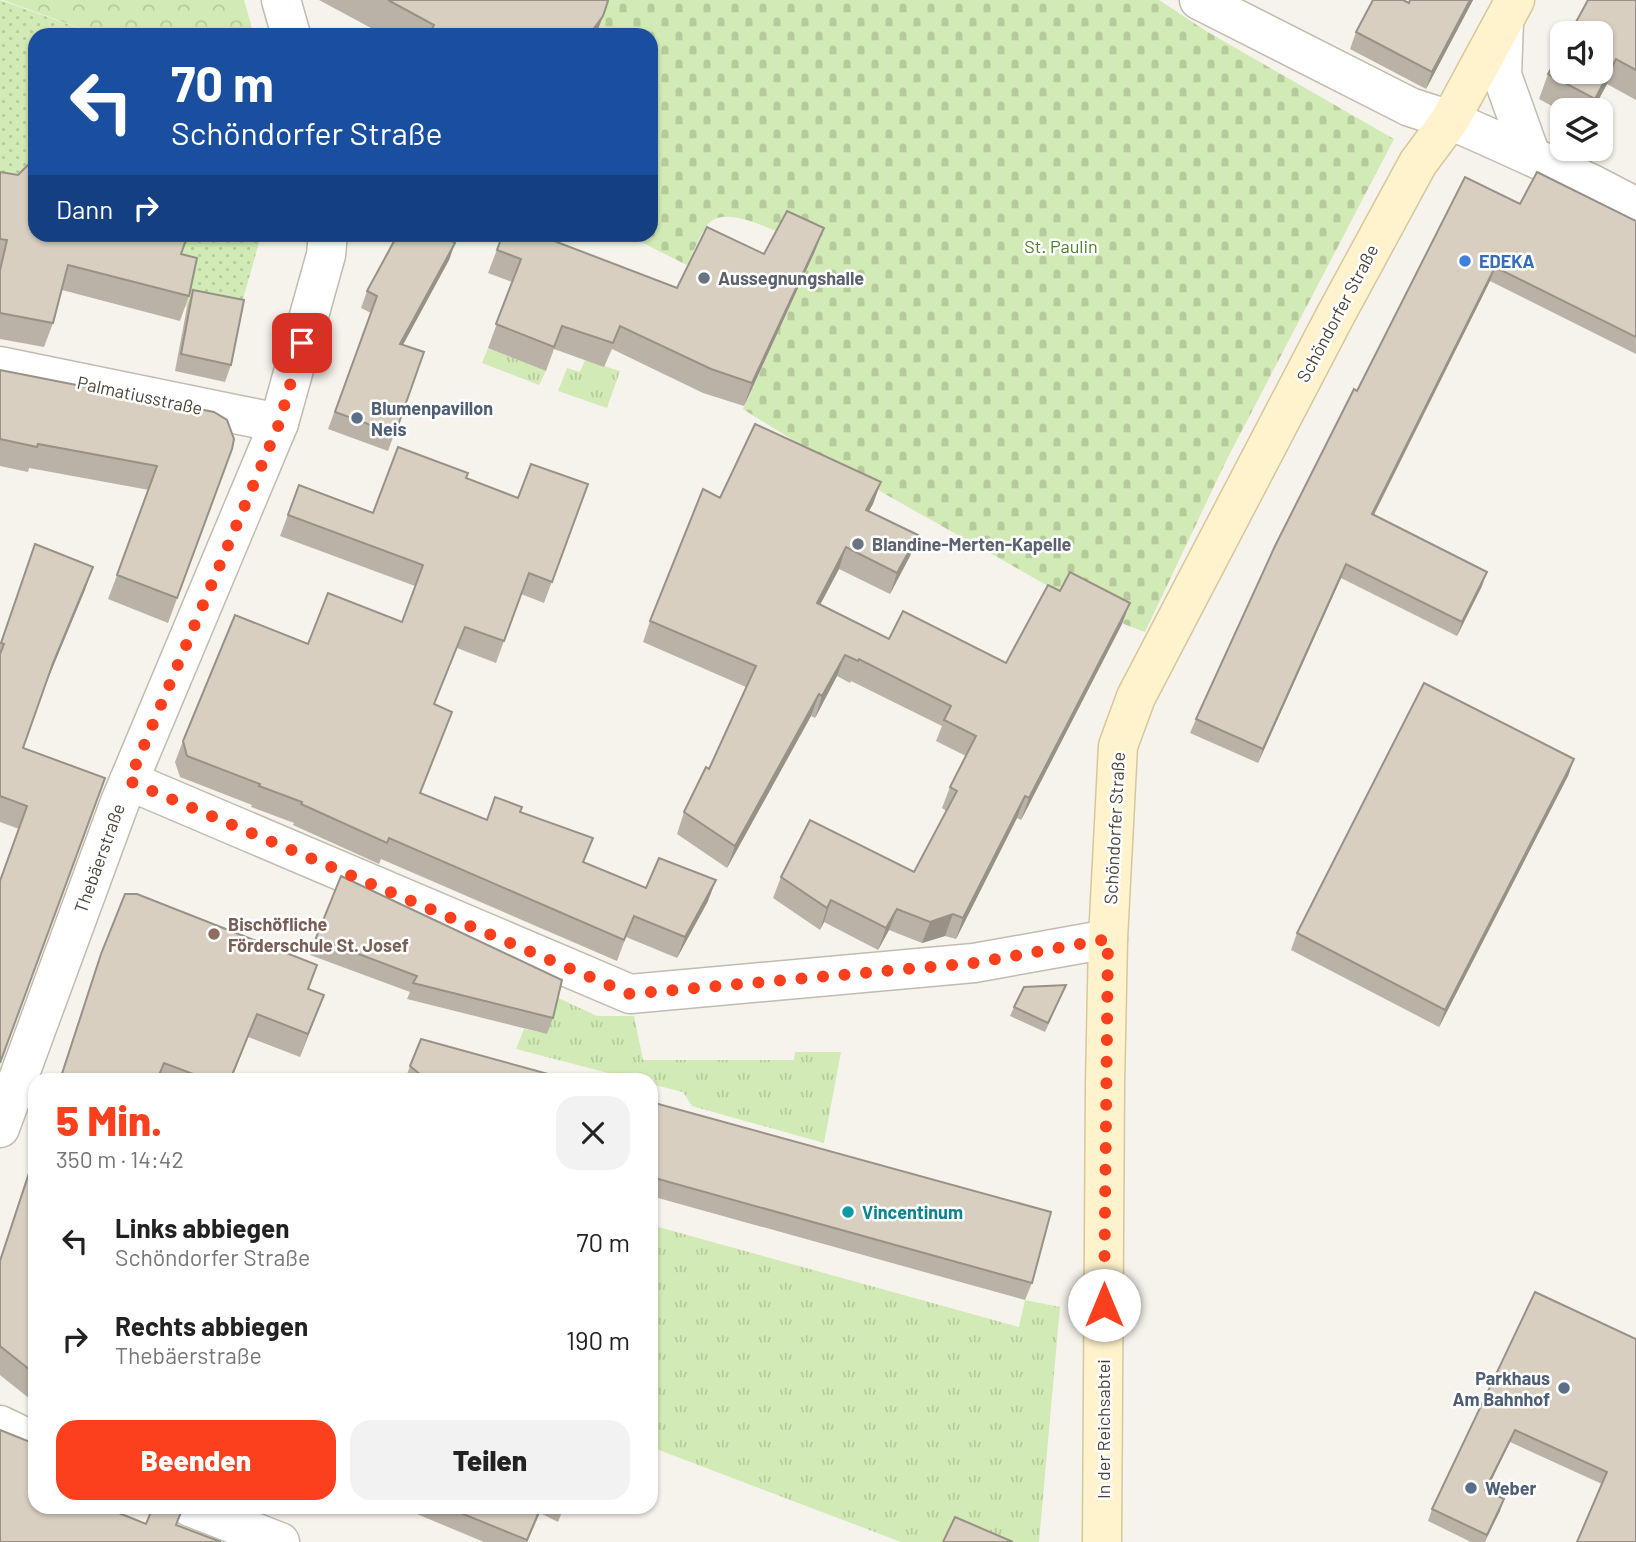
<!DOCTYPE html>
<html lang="de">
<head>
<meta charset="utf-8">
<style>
	:root { --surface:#fff; --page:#f2f2f2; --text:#222; --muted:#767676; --accent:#fc3f1d }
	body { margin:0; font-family:Barlow,sans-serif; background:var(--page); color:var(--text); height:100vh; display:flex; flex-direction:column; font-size:26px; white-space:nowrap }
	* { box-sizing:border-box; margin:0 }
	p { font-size:23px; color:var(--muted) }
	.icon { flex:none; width:38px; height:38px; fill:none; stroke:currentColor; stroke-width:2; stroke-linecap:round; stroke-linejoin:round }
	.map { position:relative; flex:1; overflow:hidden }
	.drawer { position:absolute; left:28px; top:1073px; width:630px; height:441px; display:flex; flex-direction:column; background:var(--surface); border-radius:21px; box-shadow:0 2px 5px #0004 }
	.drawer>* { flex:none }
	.banner { position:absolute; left:28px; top:28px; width:630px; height:214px; border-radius:21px; box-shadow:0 2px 5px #0004; background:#1a4fa0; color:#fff; overflow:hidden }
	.controls { position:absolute; left:1550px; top:21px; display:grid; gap:14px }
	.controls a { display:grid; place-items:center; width:63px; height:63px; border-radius:14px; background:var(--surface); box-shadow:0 2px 5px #0004; font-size:35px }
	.pin { position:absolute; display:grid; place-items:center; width:60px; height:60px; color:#fff; margin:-30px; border-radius:14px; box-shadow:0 4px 10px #0006 }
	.me { position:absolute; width:77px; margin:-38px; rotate:0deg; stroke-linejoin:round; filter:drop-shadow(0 0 5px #0008) }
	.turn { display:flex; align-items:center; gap:24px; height:147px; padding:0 28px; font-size:32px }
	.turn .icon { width:91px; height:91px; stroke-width:2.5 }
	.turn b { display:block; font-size:49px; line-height:60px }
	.then { display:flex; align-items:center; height:66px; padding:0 28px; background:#0003; gap:14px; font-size:26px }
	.round { display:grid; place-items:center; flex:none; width:74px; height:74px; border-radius:21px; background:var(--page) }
	.head { display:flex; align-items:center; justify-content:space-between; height:119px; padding:0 28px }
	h1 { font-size:42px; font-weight:800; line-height:52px; color:var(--accent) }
	.primary-button { display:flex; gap:14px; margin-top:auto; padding:14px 28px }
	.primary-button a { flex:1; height:80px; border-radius:21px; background:var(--accent); color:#fff; font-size:28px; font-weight:800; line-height:80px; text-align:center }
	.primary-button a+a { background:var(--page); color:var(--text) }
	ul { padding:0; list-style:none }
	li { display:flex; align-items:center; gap:21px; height:98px; padding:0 28px }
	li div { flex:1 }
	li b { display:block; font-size:26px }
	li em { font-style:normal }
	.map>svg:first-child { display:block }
</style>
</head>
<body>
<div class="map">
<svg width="1636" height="1542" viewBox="0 0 1636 1542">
	<defs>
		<pattern id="grass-tufts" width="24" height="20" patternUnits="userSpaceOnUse" patternTransform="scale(1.75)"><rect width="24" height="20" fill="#d2eab5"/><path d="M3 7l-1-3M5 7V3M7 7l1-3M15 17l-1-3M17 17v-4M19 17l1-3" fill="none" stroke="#b6ca9c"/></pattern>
		<pattern id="cemetery-stones" width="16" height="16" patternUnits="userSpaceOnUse" patternTransform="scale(1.75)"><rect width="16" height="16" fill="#d2eab5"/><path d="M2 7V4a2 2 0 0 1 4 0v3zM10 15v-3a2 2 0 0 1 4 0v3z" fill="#b6ca9c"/></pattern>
		<pattern id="park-crowns" width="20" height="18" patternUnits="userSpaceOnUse" patternTransform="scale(1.75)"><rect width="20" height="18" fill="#d2eab5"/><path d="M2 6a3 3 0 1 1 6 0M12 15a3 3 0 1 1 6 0" fill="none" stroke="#b6ca9c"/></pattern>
		<pattern id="garden-dots" width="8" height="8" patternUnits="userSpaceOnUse" patternTransform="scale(1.75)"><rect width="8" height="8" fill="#d2eab5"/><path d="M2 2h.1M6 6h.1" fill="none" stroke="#b6ca9c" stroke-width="1.8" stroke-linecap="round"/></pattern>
	</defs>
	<rect width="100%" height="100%" fill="#f6f3ec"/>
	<g fill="url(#grass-tufts)">
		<polygon points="488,348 546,371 539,385 482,363"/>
		<polygon points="585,360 620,371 607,408 558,391 567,368 580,372"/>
		<polygon points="556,997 597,1016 634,1016 643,1060 794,1060 795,1052 841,1052 824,1143 692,1106 683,1092 651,1084 651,1080 635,1080 516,1049 524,1029 547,1034"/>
		<polygon points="651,1225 1019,1327 1025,1300 1060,1307 1039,1542 901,1542 651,1447"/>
	</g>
	<path fill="url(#cemetery-stones)" d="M 539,0 L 1159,0 L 1206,31 L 1394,139 L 1227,459 L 1145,632 C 1090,613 1039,580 988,552 C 906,506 823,460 743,409 L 815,251 C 792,240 732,203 710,222 C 702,229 692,255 687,265 L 627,235 L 651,234 L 651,35 L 597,35 Z"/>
	<polygon fill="url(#park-crowns)" points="3,0 244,0 254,35 99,35"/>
	<g fill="url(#garden-dots)">
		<polygon points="0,0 99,35 35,35 35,186 0,198"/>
		<polygon points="243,234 260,239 238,317 183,306 116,235"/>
	</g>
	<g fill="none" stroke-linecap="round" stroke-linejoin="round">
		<defs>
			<g id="street">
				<polyline points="281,0 291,35"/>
				<polyline points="1199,0 1410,107 1450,120 1484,135 1592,184 1636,207"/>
				<polyline points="1504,21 1502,75 1531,156"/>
				<polyline points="0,366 279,423"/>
				<polyline points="129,781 630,994 974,963 1108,939"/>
				<polyline points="0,1128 120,802 279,423 326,255 328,234"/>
				<polyline points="0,1425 35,1442"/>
				<polyline points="190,1507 280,1542"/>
			</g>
			<polyline id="secondary" points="1102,1542 1105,1085 1108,939 1118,746 1136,697 1335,316 1418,163 1450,120 1515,0"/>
		</defs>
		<use href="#street" stroke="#c2bbae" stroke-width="41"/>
		<use href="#secondary" stroke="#d6c79b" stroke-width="41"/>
		<use href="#street" stroke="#fff" stroke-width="38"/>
		<use href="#secondary" stroke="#fff3cd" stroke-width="38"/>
	</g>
	<g fill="#bab2a6">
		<polygon points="319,0 607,0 596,35 384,35"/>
		<polygon points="1473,0 1426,89 1350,49 1356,32 1409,3"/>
		<polygon points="1636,0 1636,100 1607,84 1593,110 1563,110 1563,112 1539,99 1548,74"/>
		<polygon points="0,172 35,234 181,254 189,296 180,321 62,290 53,323 44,347 0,339"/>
		<polygon points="1520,204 1636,221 1636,354 1490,281 1374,515 1482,586 1457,636 1341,578 1258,763 1190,733 1196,719 1357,391"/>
		<polygon points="503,234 677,288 764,254 815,251 744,406 703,393 612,349 604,367 554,349 546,371 488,348 512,282 488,273"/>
		<polygon points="455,243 449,260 403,345 424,352 388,451 328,429 371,313 361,308 367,291"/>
		<polygon points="193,290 231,365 225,382 175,371 187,307"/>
		<polygon points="0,370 232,449 168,623 108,599 149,490 29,468 28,472 0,466"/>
		<polygon points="466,478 518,498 588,484 544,603 521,594 496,663 457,648 434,705 452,712 420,794 487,820 520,812 584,862 646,888 708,901 677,958 626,937 617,961 381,859 379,864 293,825 294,823 251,807 252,805 180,777 175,762 183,741 308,644 402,622 415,586 280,536 299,485 373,513"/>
		<polygon points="881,482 869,511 918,535 910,556 890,594 839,569 820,604 889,639 1006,663 1122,624 1021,820 1017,818 956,939 945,936 922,943 889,930 878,950 824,922 820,930 773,898 781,877 914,872 946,811 942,808 950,787 966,756 936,741 942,726 851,681 850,683 837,676 815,718 811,716 727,868 677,834 684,812 709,769 746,687 643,642 650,621 720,498"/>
		<polygon points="35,544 93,567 45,685 23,748 105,778 19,829 0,822 0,644"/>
		<polygon points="1574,759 1568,776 1439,1027 1291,950 1297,933"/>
		<polygon points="316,938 553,1018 547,1034 407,999 410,992 310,955"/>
		<polygon points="101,954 309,989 324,995 300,1057 248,1037 231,1080 59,1080"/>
		<polygon points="1066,985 1045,1032 1010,1016 1014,1007"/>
		<polygon points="410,1066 570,1080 405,1080"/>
		<polygon points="651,1102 1032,1283 1025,1300 651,1196"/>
		<polygon points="35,1152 35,1403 0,1375 0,1259"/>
		<polygon points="1535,1292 1636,1542 1602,1484 1510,1442 1486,1490 1500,1511 1485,1542 1471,1542 1428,1521 1432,1509"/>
		<polygon points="400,1507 564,1507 558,1522 540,1513 527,1542 484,1542"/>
	</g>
	<g fill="#979187">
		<polygon points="1470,0 1473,0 1426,89 1432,72"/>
		<polygon points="603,16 596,35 589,35"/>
		<polygon points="1616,59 1607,84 1593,110 1591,110 1595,99"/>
		<polygon points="824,228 815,251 744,406 752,383"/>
		<polygon points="455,243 449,260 394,361 400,344"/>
		<polygon points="1495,267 1490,281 1367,528 1372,514"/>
		<polygon points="881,482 873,504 858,531 866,510"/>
		<polygon points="918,535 910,556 890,594 897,573"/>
		<polygon points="846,547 839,569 810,624 817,603"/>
		<polygon points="1346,564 1341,578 1258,763 1263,749"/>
		<polygon points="93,567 85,590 45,686 53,663"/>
		<polygon points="1487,572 1482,586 1457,636 1462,622"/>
		<polygon points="1130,603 1122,624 1021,820 1029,798"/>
		<polygon points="845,655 837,676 815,718 822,696"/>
		<polygon points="819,694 811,716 727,868 735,846"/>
		<polygon points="1574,759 1568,776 1439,1027 1445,1010"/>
		<polygon points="1025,796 1017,818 956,939 963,918"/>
		<polygon points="716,880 708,901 677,958 685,937"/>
		<polygon points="831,900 824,922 820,930 827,908"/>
		<polygon points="897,909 889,930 878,950 886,928"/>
		<polygon points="953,914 945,936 922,943 930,922"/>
		<polygon points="324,995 315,1018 300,1057 308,1034"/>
		<polygon points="257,1014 231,1080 230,1080"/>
		<polygon points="1515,1430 1510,1442 1481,1502 1485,1490"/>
		<polygon points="1504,1499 1500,1511 1484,1542 1487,1535"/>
		<polygon points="541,1507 527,1542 526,1542"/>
	</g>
	<g fill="#d8cfc1" stroke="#979187" stroke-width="2">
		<polygon points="388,0 607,0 608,1 603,16 589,35 429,35 434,25"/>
		<polygon points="1373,0 1403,0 1409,3 1410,0 1470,0 1432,72 1356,32"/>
		<polygon points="1588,0 1636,0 1636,70 1616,59 1595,99 1548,74 1563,47 1563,72 1601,72 1601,33 1570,33"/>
		<polygon points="31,162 35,162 35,234 188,234 181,254 197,258 189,296 68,265 53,323 0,313 0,270 7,240 0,239 0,172 18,175"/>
		<polygon points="1537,172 1636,221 1636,337 1495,267 1372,514 1487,572 1462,622 1346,564 1263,749 1196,719 1275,546 1354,389 1357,391 1465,177 1520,204"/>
		<polygon points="787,211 824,228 752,383 711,369 620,326 613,343 562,326 554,347 496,324 521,259 497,250 503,234 536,234 677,288 707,227 764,254"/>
		<polygon points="398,234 439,234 455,243 400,344 424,352 395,434 335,412 377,296 367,291"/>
		<polygon points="193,290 244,300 231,365 181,354"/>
		<polygon points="0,370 214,412 227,420 234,439 232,449 177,598 117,575 157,466 38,444 37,447 0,439"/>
		<polygon points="755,424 881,482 866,510 918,535 897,573 846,547 817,603 889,639 903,611 1006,663 1048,585 1060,591 1070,572 1130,603 1029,798 1025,796 963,918 953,914 930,922 897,909 886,928 831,900 827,908 781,877 810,820 914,872 957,791 950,787 976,736 944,720 951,706 859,659 858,661 845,655 822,696 819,694 735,846 684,812 706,767 709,769 756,666 650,621 703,489 720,498"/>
		<polygon points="398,447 468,473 466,478 518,498 531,464 588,484 552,582 529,573 504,641 465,627 434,704 452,712 420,793 487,820 495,797 522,807 520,812 593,838 583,862 646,888 659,858 716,880 685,937 634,916 624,940 389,838 387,843 301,804 302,802 259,786 260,784 187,756 183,741 235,615 308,644 328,593 402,622 423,565 288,515 299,485 373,513"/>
		<polygon points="35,544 93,567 53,663 23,748 105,778 0,1063 0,881 27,806 0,796 0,654 4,644 1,643"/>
		<polygon points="1424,683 1574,759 1445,1010 1297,933"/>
		<polygon points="341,876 562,980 553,1018 413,983 417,976 316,938"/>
		<polygon points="125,894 137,894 317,965 308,989 324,995 308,1034 257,1014 230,1080 209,1080 164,1063 157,1080 148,1080 135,1075 133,1080 60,1080 101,954"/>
		<polygon points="1066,985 1048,1023 1014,1007 1024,987"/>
		<polygon points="421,1039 570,1080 427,1080 410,1066"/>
		<polygon points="651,1102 1051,1212 1032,1283 651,1177"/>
		<polygon points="35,1155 35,1374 0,1346 0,1261"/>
		<polygon points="1535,1292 1636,1339 1636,1542 1577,1542 1607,1472 1515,1430 1485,1490 1504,1499 1487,1535 1432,1509"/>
		<polygon points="0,1430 35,1444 35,1507 104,1507 146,1524 153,1507 183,1507 176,1525 221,1542 0,1542"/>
		<polygon points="446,1507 541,1507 527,1540"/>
		<polygon points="955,1517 1013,1542 943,1542"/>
	</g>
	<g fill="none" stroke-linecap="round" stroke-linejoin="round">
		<polyline stroke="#fc3f1d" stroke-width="12" stroke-dasharray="0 21.6" points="302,343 279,424 129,781 630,994 974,963 1108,939 1104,1305"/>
	</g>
	<circle fill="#3f7fe0" stroke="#fff" stroke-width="2.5" cx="1465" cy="261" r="7"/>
	<g fill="#6b7280" stroke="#fff" stroke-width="2.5">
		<circle cx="704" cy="278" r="7"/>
		<circle cx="858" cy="544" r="7"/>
	</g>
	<g fill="#5c6f8a" stroke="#fff" stroke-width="2.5">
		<circle cx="357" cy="418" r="7"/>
		<circle cx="1564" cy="1388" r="7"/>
		<circle cx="1471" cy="1488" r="7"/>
	</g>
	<circle fill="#8d6e63" stroke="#fff" stroke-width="2.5" cx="214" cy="934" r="7"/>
	<circle fill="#0f9aa8" stroke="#fff" stroke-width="2.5" cx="848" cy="1212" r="7"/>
	<g text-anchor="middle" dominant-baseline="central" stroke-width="5" stroke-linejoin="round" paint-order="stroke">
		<g font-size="18" fill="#4a7f2a" stroke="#fff">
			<text x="1061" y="246">St. Paulin</text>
		</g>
		<g font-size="18" font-weight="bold" fill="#366cbe" stroke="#fff" text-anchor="start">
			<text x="1479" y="261">EDEKA</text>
		</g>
		<g font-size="18" font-weight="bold" fill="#5b616d" stroke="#fff" text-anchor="start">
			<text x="718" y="278">Aussegnungshalle</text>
			<text x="872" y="544">Blandine-Merten-Kapelle</text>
		</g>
		<g font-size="18" fill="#4b4439" stroke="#fff">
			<text transform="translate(1337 313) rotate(-62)">Schöndorfer Straße</text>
			<text transform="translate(140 395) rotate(12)">Palmatiusstraße</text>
			<text transform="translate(1114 828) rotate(-87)">Schöndorfer Straße</text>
			<text transform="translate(99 858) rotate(-70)">Thebäerstraße</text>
			<text transform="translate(1103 1429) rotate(-90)">In der Reichsabtei</text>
		</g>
		<g font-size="18" font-weight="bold" fill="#4e5e75" stroke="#fff" text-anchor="start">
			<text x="371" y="408">Blumenpavillon<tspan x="371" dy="21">Neis</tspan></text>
			<text x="1550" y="1378" text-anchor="end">Parkhaus<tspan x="1550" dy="21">Am Bahnhof</tspan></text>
			<text x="1485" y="1488">Weber</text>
		</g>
		<g font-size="18" font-weight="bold" fill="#785e54" stroke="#fff" text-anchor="start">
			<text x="228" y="924">Bischöfliche<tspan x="228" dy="21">Förderschule St. Josef</tspan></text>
		</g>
		<g font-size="18" font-weight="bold" fill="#0d838f" stroke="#fff" text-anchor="start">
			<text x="862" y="1212">Vincentinum</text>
		</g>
	</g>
</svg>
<div class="controls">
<a><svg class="icon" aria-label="sound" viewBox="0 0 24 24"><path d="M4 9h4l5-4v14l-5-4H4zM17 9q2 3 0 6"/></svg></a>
<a><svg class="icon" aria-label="layers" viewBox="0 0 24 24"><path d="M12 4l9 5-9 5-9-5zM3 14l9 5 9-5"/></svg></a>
</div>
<div class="pin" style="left:302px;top:343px;background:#d93025"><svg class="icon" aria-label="arrive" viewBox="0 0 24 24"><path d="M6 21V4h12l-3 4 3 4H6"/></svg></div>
<svg class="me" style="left:1104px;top:1305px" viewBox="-20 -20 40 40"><circle r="19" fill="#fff"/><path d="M0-13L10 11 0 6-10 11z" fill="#fc3f1d"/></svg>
<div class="banner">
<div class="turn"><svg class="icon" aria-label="left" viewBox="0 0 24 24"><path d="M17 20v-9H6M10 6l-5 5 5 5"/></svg><div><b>70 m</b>Schöndorfer Straße</div></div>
<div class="then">Dann<svg class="icon" aria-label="right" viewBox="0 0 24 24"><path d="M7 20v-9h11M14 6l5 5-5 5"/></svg></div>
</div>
<section class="drawer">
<div class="head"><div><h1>5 Min.</h1><p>350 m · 14:42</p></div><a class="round"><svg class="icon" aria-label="close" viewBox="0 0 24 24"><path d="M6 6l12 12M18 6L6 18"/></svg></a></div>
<ul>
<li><svg class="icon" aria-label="left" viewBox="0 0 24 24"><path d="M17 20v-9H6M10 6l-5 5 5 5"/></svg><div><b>Links abbiegen</b><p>Schöndorfer Straße</p></div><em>70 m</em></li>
<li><svg class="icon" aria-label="right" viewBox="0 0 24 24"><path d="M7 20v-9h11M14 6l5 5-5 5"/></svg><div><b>Rechts abbiegen</b><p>Thebäerstraße</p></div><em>190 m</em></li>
</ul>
<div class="primary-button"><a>Beenden</a><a>Teilen</a></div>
</section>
</div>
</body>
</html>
